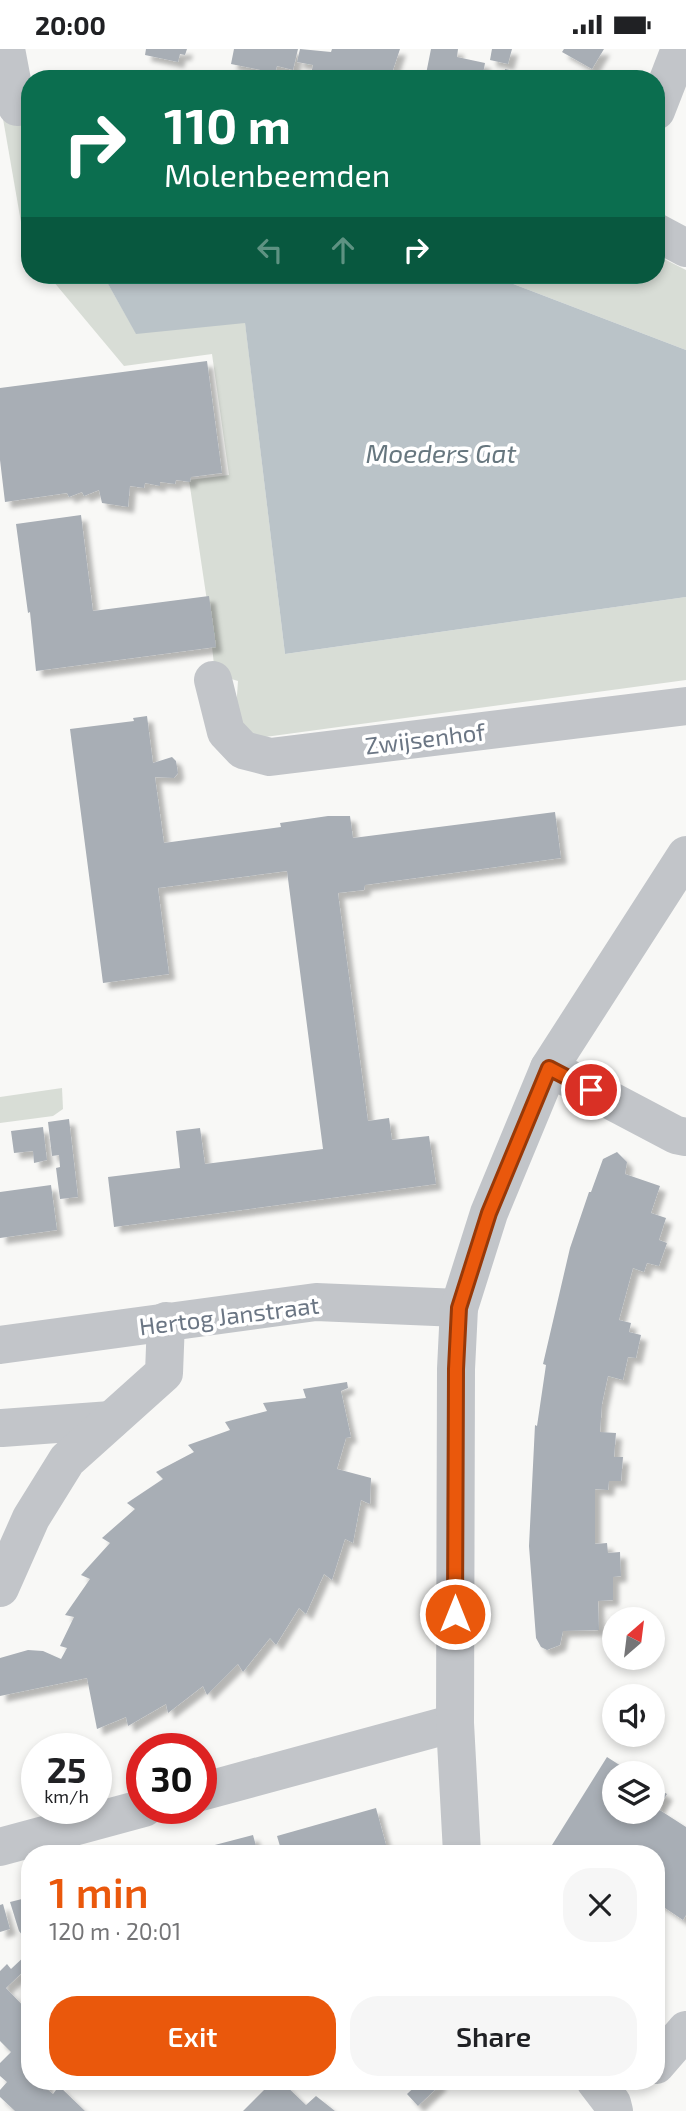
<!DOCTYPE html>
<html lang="en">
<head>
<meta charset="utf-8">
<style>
	:root { --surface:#fff; --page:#f6f6f6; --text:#202124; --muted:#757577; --accent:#ea580c }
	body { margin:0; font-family:"Exo 2",sans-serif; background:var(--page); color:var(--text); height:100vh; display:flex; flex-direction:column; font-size:26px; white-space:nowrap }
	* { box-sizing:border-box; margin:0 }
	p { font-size:23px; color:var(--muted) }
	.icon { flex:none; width:38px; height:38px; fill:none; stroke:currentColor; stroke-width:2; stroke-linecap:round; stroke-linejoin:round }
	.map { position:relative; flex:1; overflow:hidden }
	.side { position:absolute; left:21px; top:1796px; width:644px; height:245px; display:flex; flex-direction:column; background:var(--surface); border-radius:28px; box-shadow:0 4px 10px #0003 }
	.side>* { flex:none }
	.top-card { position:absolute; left:21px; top:21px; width:644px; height:214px; border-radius:28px; box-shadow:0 4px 10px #0003; background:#0b6e4f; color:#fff; overflow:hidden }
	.needle { width:46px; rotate:28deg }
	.controls { position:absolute; left:602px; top:1558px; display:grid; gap:14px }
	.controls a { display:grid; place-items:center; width:63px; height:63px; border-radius:50%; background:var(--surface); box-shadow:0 4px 10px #0003; font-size:35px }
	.speed { position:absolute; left:21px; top:1684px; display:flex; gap:14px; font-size:35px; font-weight:700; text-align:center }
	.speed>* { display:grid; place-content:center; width:91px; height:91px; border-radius:50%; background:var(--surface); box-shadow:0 4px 10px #0003; line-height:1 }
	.speed small { font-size:18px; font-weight:400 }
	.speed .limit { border:10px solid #d22; background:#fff; color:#111 }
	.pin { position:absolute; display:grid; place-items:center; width:60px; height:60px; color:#fff; margin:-30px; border:4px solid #fff; border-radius:50%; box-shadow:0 2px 7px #0007 }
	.me { position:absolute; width:77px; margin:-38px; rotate:0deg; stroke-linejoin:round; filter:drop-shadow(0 0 5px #0008) }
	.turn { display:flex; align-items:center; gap:24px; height:147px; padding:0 28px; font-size:32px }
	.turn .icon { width:91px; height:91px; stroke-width:2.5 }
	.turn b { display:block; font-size:49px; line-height:60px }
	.lanes { display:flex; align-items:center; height:66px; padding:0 28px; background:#0003; justify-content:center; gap:35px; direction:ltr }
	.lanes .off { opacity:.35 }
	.round { display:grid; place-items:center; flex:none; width:74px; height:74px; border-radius:28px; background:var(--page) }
	.headline { display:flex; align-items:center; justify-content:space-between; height:119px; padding:0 28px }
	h1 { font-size:42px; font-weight:600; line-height:52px; color:var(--accent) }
	.cta { display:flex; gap:14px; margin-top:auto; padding:14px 28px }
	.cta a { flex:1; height:80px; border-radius:28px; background:var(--accent); color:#fff; font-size:28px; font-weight:600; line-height:80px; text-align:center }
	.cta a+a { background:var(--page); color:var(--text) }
	.status { display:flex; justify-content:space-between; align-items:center; height:49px; padding:0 35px; background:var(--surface); direction:ltr }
	.status svg { height:19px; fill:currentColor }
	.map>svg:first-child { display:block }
</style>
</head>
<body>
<div class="status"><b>20:00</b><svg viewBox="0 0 49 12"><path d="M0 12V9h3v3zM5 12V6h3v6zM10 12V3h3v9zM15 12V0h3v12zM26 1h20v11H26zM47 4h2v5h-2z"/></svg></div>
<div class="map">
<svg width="686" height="2062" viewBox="0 0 686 2062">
	<defs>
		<filter id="shadow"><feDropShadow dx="6" dy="6" stdDeviation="2" flood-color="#0004"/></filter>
	</defs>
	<rect width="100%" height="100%" fill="#f8f8f6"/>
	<g fill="#d8ddd6">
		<polygon points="30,62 30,196 22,179 2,64"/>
		<polygon points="656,206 686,221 686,301 490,226 656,226"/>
		<polygon points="48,226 103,226 136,284 245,273 285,605 686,548 686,631 250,690 235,675 238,632 215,625 207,552 189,431 229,426 212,305 124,317"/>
		<polygon points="62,1039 63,1060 53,1067 0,1074 0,1048"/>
	</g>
	<polygon fill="#bac3c8" points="103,226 490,226 686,301 686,548 285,605 245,274 136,285"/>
	<g fill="#a8aeb5" filter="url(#shadow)">
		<polygon points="146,0 187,0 185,6 180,5 178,13 145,6"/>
		<polygon points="234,0 298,0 293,21 277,17 275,24 231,15"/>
		<polygon points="300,0 331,3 332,0 400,0 390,30 310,30 313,16 297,13"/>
		<polygon points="431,0 458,0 457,8 485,14 482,30 425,30"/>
		<polygon points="492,0 512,0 508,15 490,11"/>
		<polygon points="564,0 604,0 592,20 562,3"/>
		<polygon points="505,20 547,29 547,30 503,30"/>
		<polygon points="207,312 222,424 191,428 190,433 176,431 175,435 160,433 160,437 145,434 144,439 130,437 128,458 102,454 99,441 84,447 82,443 69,448 67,444 5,453 0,411 0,339"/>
		<polygon points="81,466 93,562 209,547 216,598 36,622 30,563 28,564 16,475"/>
		<polygon points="147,667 153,714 172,708 176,712 178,724 174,729 155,728 164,794 281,778 280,774 328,767 350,767 353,789 555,763 561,809 365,836 364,841 338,844 368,1072 389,1069 392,1091 429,1087 436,1135 114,1178 108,1128 180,1119 176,1082 200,1079 205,1115 323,1100 287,822 158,839 169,925 103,934 70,680 134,672 133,669"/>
		<polygon points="69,1070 78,1148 60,1150 56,1119 60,1118 59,1106 52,1107 48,1073"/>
		<polygon points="43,1078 47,1111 34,1114 33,1102 14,1104 11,1082"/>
		<polygon points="617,1103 627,1113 625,1125 660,1137 651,1164 666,1169 659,1191 667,1194 659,1217 647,1214 644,1223 633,1219 619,1271 631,1274 629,1283 641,1286 636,1309 628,1308 623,1331 608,1327 602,1355 600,1383 616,1384 614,1408 623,1408 621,1432 609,1432 608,1441 595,1440 595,1495 607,1494 608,1504 620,1503 621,1527 613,1528 613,1551 598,1552 599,1581 563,1582 560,1596 547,1601 541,1598 536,1589 529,1497 535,1376 537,1377 546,1316 543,1315 570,1199 589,1143 591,1143 603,1110"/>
		<polygon points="51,1136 57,1181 0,1189 0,1143"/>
		<polygon points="347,1333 348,1339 341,1342 351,1388 346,1389 337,1420 371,1429 370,1455 361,1451 353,1494 345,1490 332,1531 324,1525 306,1565 299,1559 276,1596 270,1589 243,1623 238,1615 207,1646 203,1637 168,1664 166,1655 128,1677 126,1668 97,1680 87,1629 0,1647 0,1609 28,1601 43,1602 61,1610 67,1599 60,1597 74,1568 65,1566 90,1530 81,1526 110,1494 102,1489 135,1460 127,1454 163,1430 156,1423 194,1403 188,1396 230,1381 225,1373 267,1362 263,1354 306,1349 303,1340"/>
		<polygon points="607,1708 632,1724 614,1724 614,1762 653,1762 653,1737 667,1745 658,1760 686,1778 686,1866 683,1871 656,1853 656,1804 547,1804"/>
		<polygon points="376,1759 388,1803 282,1804 277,1787"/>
		<polygon points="253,1786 258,1804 188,1804 188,1803"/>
		<polygon points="30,1848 30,1896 19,1882 10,1853"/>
		<polygon points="3,1855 10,1880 0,1883 0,1856"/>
		<polygon points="28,1904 30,1916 6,1939 30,1964 30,2032 46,2032 47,2040 53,2045 59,2037 85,2062 15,2062 0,2048 0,2041 7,2033 0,2027 0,2014 11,2003 0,1992 0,1922 7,1915 11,1920"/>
		<polygon points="273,2032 281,2032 306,2056 316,2047 335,2062 243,2062"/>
		<polygon points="421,2032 437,2032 441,2035 418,2057 407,2045"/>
	</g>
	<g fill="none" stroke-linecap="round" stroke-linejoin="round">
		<g stroke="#c2c5c9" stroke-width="38">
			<polyline points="6,0 17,58"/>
			<polyline points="656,62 680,0"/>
			<polyline points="656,183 686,199"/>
			<polyline points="213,631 226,683 243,701 270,708 686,657"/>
			<polyline points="549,1019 676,1086 686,1088"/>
			<polyline points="0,1296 316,1253 459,1259"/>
			<polyline points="2,1379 111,1371"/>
			<polyline points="0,1539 31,1469 67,1411 164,1324 166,1272"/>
			<polyline points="201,1743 455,1674"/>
			<polyline points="0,1798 144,1759"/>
			<polyline points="462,1804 455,1674 456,1320 459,1259 489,1164 549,1019 686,806"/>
			<polyline points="656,2016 686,1981"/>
			<polyline points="595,2032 612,2054 614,2062"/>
		</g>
	</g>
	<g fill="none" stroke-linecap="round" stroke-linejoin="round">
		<defs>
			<polyline id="route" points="455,1565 456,1320 459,1259 489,1164 549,1019 591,1041"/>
		</defs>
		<use href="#route" stroke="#983908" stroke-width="18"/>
		<use href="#route" stroke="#ea580c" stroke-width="12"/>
	</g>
	<g text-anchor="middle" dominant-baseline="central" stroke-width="7" stroke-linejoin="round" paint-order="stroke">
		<g font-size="24" fill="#6b7684" stroke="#fff">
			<text transform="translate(425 689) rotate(-7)">Zwijsenhof</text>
			<text transform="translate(229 1266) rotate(-7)">Hertog Janstraat</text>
		</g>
		<g font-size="26" font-style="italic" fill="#67777f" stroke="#fff">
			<text x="441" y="403">Moeders Gat</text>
		</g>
	</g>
</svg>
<div class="controls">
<a><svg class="needle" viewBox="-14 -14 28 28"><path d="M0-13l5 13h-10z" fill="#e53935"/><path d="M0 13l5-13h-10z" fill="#757577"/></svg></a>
<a><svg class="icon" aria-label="sound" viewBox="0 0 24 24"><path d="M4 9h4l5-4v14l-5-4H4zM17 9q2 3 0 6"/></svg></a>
<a><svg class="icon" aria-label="layers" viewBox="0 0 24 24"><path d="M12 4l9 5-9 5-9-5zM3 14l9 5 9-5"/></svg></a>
</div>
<div class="speed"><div>25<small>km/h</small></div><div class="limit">30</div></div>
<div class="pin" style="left:591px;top:1041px;background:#d93025"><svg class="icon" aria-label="arrive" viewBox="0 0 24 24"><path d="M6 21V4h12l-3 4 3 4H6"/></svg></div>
<svg class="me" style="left:455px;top:1565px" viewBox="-20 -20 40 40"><circle r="17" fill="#ea580c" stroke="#fff" stroke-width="3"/><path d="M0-11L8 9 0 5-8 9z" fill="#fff"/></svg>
<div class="top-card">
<div class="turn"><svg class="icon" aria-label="right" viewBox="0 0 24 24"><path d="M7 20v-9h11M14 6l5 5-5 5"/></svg><div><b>110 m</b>Molenbeemden</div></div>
<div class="lanes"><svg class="icon off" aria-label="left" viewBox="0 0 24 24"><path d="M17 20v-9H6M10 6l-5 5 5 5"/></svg><svg class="icon off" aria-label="ahead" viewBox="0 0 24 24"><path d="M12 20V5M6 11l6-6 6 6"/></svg><svg class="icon" aria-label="right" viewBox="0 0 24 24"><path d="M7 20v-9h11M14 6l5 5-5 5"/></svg></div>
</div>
<section class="side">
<div class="headline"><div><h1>1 min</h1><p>120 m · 20:01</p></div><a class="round"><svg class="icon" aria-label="close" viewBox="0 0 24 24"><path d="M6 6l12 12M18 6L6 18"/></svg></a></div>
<div class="cta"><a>Exit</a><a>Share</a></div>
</section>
</div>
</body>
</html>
